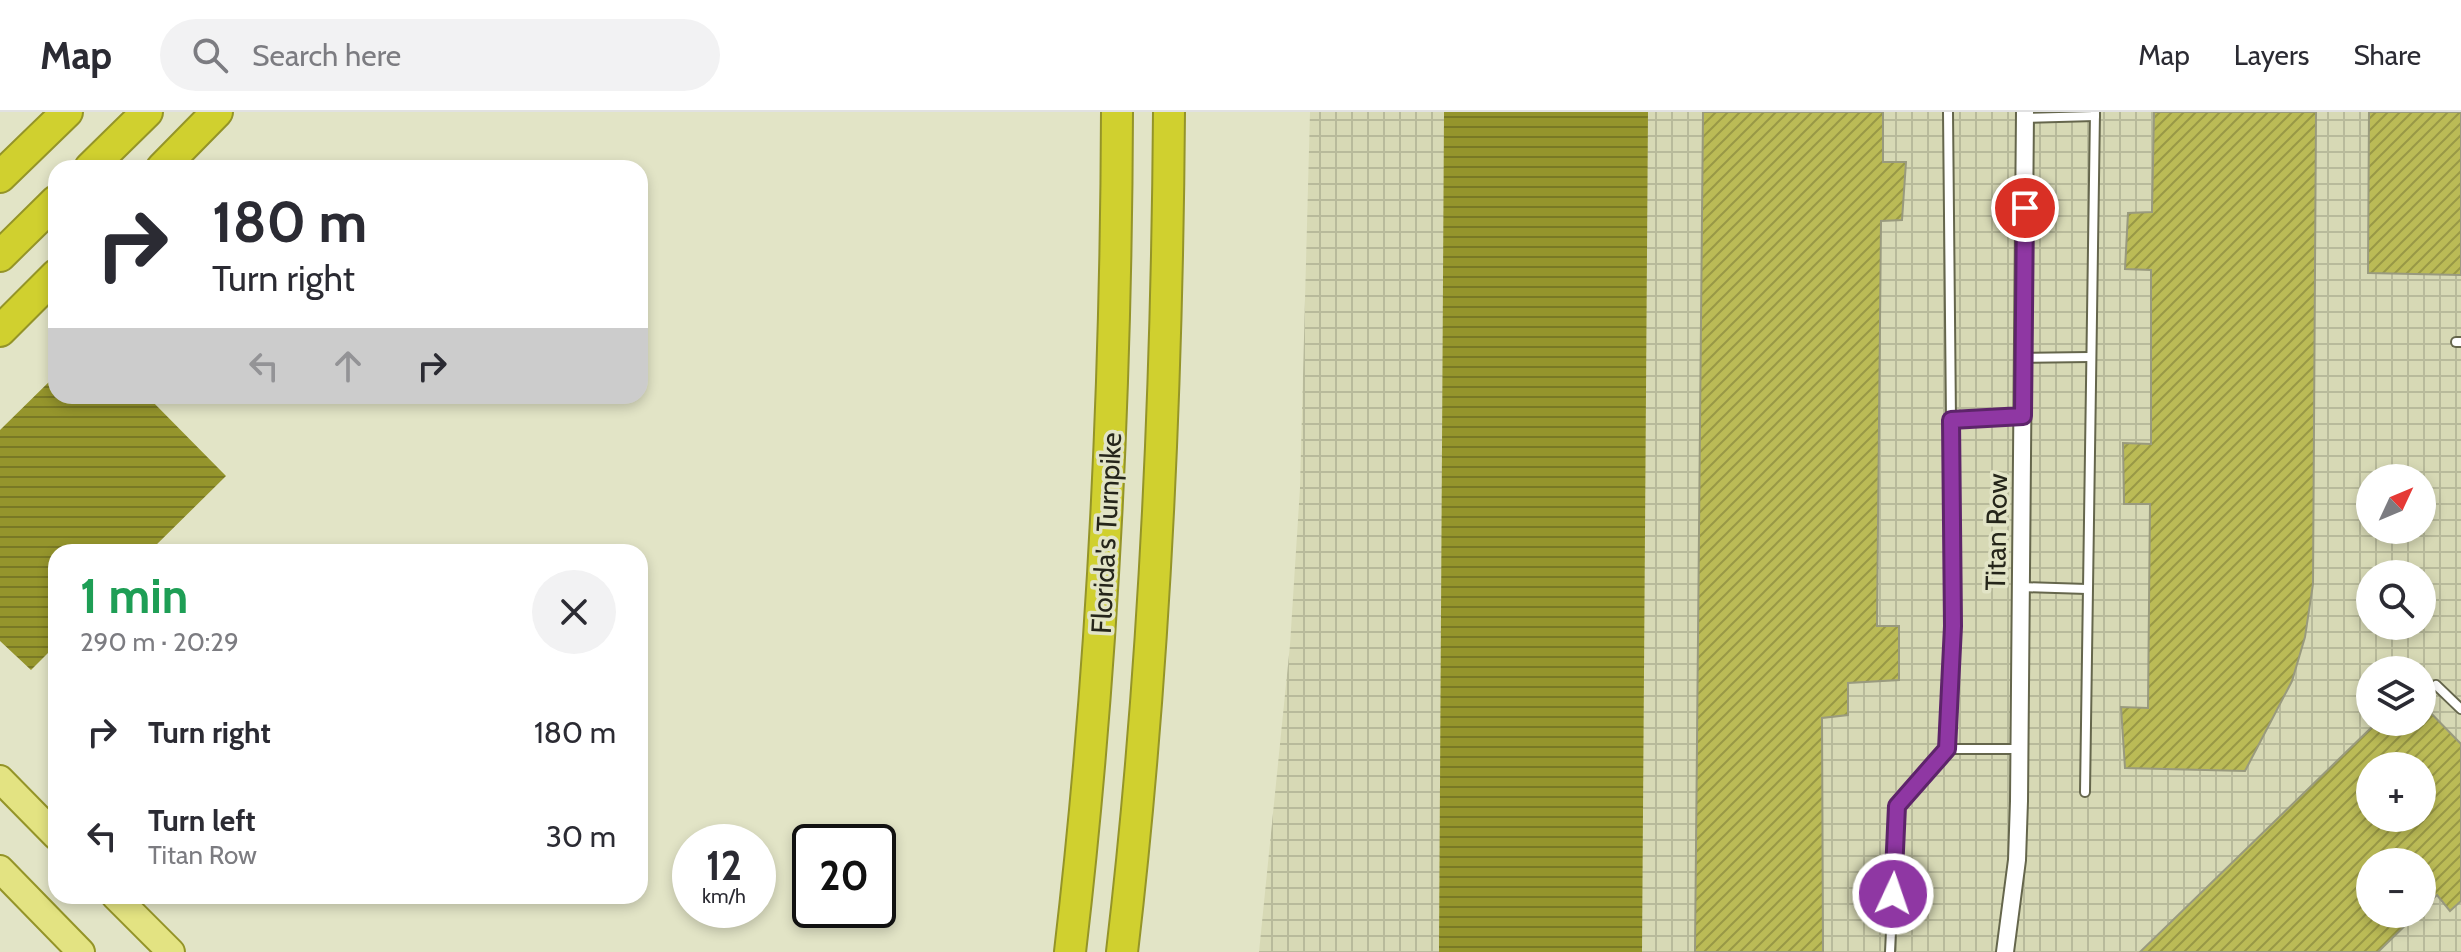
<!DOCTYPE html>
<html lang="en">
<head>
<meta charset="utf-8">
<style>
	:root { --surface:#fff; --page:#f2f2f3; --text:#2b2b33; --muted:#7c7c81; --line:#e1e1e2 }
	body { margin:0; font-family:Cabin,sans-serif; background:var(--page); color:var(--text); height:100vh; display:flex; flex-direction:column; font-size:30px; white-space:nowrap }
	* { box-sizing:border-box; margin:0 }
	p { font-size:26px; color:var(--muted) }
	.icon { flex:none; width:44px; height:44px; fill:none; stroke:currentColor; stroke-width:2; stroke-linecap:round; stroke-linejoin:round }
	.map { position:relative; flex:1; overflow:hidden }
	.drawer { position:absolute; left:48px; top:432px; width:600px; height:360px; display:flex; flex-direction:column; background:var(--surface); border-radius:24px; box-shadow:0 4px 12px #0003 }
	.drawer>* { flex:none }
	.top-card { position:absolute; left:48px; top:48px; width:600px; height:244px; border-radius:24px; box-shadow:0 4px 12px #0003; background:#fff; color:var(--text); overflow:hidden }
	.needle { width:52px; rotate:46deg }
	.tools { position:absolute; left:2356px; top:352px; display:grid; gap:16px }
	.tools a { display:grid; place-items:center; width:80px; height:80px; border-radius:50%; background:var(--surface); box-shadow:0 4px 12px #0003; font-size:40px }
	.speed { position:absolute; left:672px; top:712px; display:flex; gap:16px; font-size:40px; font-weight:700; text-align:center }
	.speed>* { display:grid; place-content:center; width:104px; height:104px; border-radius:50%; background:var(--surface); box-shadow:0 4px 12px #0003; line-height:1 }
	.speed small { font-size:20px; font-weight:400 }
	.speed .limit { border:4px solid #111; border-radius:12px; background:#fff; color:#111 }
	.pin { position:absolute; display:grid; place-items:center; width:68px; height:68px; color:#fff; margin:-34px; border:4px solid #fff; border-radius:50%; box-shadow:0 2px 8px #0007 }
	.me { position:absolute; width:88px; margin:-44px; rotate:3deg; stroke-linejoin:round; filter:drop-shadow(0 0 6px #0008) }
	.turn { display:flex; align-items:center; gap:28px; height:168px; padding:0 32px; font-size:36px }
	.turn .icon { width:104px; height:104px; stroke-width:2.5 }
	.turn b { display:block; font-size:56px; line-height:68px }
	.lanes { display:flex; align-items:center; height:76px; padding:0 32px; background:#0003; justify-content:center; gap:40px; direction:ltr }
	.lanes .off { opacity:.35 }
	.round { display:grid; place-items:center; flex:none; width:84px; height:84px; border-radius:42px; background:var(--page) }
	.headline { display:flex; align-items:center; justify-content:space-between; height:136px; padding:0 32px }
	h1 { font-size:48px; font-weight:800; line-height:60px; color:#1e9e55 }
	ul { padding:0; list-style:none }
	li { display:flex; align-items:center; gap:24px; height:104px; padding:0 32px }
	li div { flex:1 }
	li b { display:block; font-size:30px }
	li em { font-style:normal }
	header { display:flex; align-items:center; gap:48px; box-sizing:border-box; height:112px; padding:0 40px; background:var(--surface); border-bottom:2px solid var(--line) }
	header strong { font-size:38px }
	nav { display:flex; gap:44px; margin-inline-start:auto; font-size:28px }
	.search { width:560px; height:72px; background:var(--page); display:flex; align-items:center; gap:20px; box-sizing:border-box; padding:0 28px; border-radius:44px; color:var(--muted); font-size:30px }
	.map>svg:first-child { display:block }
</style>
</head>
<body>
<header>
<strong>Map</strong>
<div class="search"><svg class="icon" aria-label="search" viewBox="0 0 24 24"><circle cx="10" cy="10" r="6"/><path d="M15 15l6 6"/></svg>Search here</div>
<nav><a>Map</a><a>Layers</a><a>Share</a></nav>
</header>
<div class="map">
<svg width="2461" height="840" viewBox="0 0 2461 840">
	<defs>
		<pattern id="industrial-grid" width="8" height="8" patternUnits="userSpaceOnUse" patternTransform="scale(2)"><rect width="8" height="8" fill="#d7d9b5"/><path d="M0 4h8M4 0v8" fill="none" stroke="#b8ba9b"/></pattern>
		<pattern id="water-rules" width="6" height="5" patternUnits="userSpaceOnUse" patternTransform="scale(2)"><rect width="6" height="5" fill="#95952c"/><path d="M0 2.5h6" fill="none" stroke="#797925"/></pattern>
		<pattern id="building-hatch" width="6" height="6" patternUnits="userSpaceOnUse" patternTransform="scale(2)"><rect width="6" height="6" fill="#bbbb56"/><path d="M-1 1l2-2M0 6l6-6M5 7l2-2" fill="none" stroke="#989846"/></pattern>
	</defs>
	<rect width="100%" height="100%" fill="#e2e4c6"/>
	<path fill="url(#industrial-grid)" fill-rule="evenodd" d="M 1310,0 L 2461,0 L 2461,840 L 1259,840 L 1290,533 L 1300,376 ZM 2370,366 L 2422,366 L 2422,418 L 2370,418 ZM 2370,462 L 2422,462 L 2422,514 L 2370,514 ZM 2370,558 L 2422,558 L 2422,610 L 2370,610 ZM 2370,654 L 2422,654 L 2422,706 L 2370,706 ZM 2370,750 L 2422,750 L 2422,802 L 2370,802 Z"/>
	<g fill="url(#water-rules)">
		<polygon points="1444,0 1648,0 1642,840 1439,840"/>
		<polygon points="56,263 56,284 147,284 226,364 149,440 56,440 56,533 31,558 0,529 0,318"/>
	</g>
	<g fill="url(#building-hatch)" stroke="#999a7e" stroke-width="2" fill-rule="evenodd">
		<polygon points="1703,0 1883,0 1883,50 1906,50 1902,108 1881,109 1877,514 1899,514 1899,568 1848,571 1848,603 1822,606 1823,840 1695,840"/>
		<polygon points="2154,0 2316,0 2313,472 2305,525 2292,569 2245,659 2125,656 2121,595 2148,596 2150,392 2124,392 2123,331 2151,332 2151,158 2125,157 2128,101 2152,100"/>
		<polygon points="2369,0 2461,0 2461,163 2368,161"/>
		<path d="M 2422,592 L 2461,632 L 2461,789 L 2450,799 L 2437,783 L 2422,797 L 2422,750 L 2370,750 L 2370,802 L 2417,802 L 2378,840 L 2140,840 L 2377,610 L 2422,610 ZM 2370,654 L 2422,654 L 2422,706 L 2370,706 Z"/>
	</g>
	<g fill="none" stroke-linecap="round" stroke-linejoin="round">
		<defs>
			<g id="lane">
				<polyline points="1948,0 1953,514 1947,637 2019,637"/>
				<polyline points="2025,6 2095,4"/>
				<polyline points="2456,230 2461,230"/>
				<polyline points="2023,246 2090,245"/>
				<polyline points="1951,308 2022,304"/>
				<polyline points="2021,475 2087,477"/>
				<polyline points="2436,573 2461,597"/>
				<polyline points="2085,680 2095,0"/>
				<polyline points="1890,840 1897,694 1947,637"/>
			</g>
			<polyline id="street" points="2005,840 2017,748 2019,689 2025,0"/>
			<g id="primary">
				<polyline points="0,667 56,724"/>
				<polyline points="0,757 81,840"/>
				<polyline points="115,784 171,840"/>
			</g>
			<g id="highway">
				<polyline points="90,56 147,0"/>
				<polyline points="162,56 217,0"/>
				<polyline points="0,65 67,0"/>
				<polyline points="0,144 56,89"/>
				<polyline points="0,219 56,163"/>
				<path d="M 1070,840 C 1103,560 1116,281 1117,0"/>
				<path d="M 1122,840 C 1155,561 1167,281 1169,0"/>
			</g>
		</defs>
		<use href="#lane" stroke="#65664c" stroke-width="12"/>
		<use href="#street" stroke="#65664c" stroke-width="20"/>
		<use href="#primary" stroke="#949428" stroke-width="30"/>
		<use href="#highway" stroke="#949428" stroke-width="34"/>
		<use href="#lane" stroke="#fff" stroke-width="8"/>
		<use href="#street" stroke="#fff" stroke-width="16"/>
		<use href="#primary" stroke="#e3e382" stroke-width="26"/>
		<use href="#highway" stroke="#d0d02f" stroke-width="30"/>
	</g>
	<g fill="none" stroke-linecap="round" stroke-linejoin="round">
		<defs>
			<polyline id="route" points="1893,782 1897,694 1947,637 1953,514 1951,308 2023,304 2025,96"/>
		</defs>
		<use href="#route" stroke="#5d246a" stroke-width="20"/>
		<use href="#route" stroke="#8f37a3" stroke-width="14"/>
	</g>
	<g text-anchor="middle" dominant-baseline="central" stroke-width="7" stroke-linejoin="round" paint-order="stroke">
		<g font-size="28" fill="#25251a" stroke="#e2e4c6">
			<text transform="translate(1996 420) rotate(-89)">Titan Row</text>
			<text transform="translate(1106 421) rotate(-87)">Florida's Turnpike</text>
		</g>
	</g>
</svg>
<div class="tools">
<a><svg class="needle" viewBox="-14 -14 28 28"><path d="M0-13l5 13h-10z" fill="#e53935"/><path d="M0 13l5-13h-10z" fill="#7c7c81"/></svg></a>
<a><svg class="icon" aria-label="search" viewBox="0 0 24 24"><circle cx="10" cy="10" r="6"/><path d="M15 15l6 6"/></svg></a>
<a><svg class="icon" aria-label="layers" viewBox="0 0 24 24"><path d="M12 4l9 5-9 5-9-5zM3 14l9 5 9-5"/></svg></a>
<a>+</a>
<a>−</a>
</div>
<div class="speed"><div>12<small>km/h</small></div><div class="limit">20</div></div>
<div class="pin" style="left:2025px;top:96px;background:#d93025"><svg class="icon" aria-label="arrive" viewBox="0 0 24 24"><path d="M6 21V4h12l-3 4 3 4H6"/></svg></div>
<svg class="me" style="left:1893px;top:782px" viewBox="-20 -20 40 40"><circle r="17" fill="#8f37a3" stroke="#fff" stroke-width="3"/><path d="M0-11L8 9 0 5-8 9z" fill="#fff"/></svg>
<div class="top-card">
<div class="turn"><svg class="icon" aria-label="right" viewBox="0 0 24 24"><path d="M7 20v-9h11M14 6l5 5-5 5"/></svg><div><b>180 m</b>Turn right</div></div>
<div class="lanes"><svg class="icon off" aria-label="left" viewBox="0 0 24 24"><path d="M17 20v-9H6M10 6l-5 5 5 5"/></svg><svg class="icon off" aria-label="ahead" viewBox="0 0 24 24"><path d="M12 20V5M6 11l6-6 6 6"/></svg><svg class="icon" aria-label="right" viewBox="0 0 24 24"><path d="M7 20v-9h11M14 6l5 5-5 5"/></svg></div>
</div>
<section class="drawer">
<div class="headline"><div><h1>1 min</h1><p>290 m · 20:29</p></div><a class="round"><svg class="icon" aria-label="close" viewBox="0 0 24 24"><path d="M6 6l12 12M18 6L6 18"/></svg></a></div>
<ul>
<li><svg class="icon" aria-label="right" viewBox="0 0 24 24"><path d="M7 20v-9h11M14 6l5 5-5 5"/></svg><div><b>Turn right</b></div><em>180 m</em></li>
<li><svg class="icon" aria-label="left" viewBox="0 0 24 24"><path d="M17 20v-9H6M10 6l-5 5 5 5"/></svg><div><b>Turn left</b><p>Titan Row</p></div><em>30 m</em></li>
</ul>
</section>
</div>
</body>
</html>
